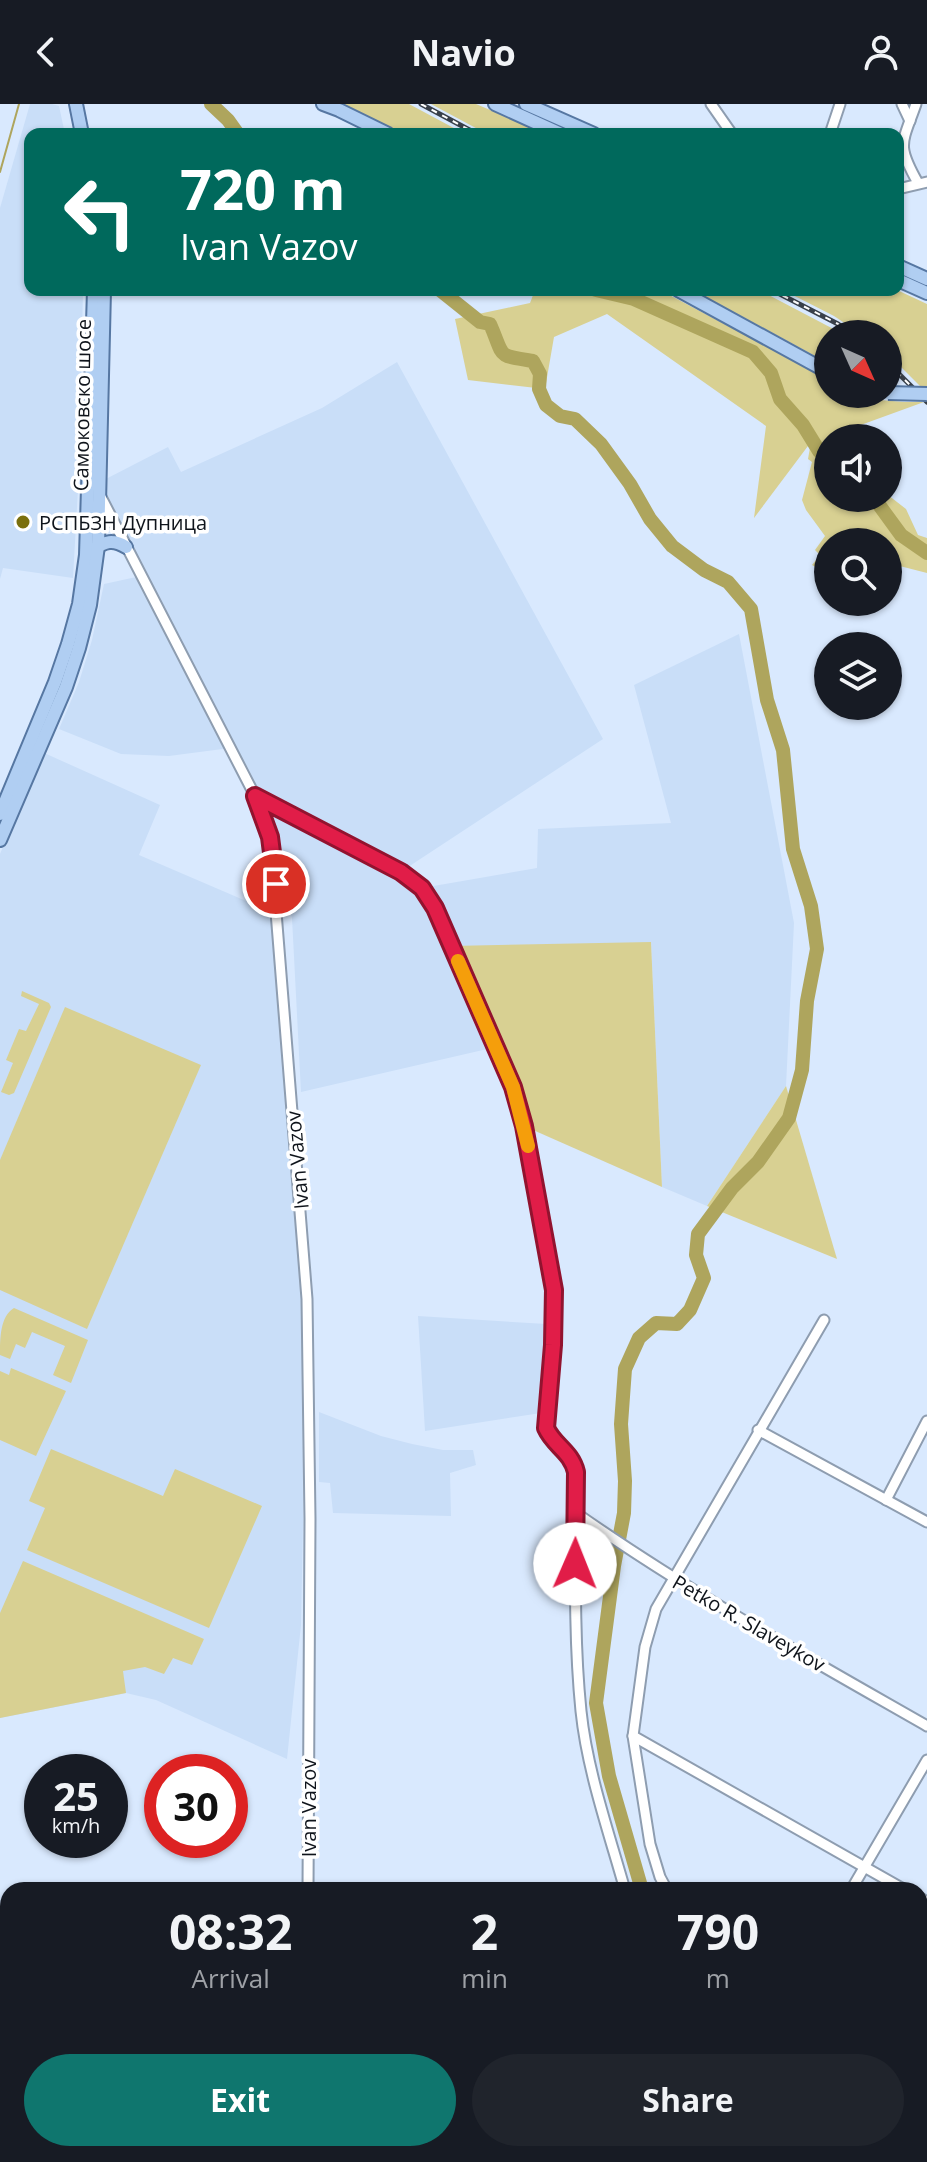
<!DOCTYPE html>
<html lang="en">
<head>
<meta charset="utf-8">
<style>
	:root { --surface:#171b24; --page:#20242c; --text:#f1f3f6; --muted:#9ea1a6; --accent:#0f766e }
	body { margin:0; font-family:"Open Sans",sans-serif; background:var(--page); color:var(--text); height:100vh; display:flex; flex-direction:column; font-size:30px; white-space:nowrap }
	* { box-sizing:border-box; margin:0 }
	p { font-size:26px; color:var(--muted) }
	.icon { flex:none; width:44px; height:44px; fill:none; stroke:currentColor; stroke-width:2; stroke-linecap:round; stroke-linejoin:round }
	.map { position:relative; flex:1; overflow:hidden }
	.side { position:absolute; left:0px; top:1778px; width:928px; height:280px; display:flex; flex-direction:column; background:var(--surface); border-radius:24px 24px 0 0; box-shadow:0 2px 6px #0004 }
	.side>* { flex:none }
	.guide { position:absolute; left:24px; top:24px; width:880px; height:168px; border-radius:16px; box-shadow:0 2px 6px #0004; background:#00695c; color:#fff; overflow:hidden }
	.needle { width:52px; rotate:135deg }
	.tools { position:absolute; left:814px; top:216px; display:grid; gap:16px }
	.tools a { display:grid; place-items:center; width:88px; height:88px; border-radius:50%; background:var(--surface); box-shadow:0 2px 6px #0004; font-size:40px }
	.speed { position:absolute; left:24px; top:1650px; display:flex; gap:16px; font-size:40px; font-weight:700; text-align:center }
	.speed>* { display:grid; place-content:center; width:104px; height:104px; border-radius:50%; background:var(--surface); box-shadow:0 2px 6px #0004; line-height:1 }
	.speed small { font-size:20px; font-weight:400 }
	.speed .limit { border:12px solid #d22; background:#fff; color:#111 }
	.pin { position:absolute; display:grid; place-items:center; width:68px; height:68px; color:#fff; margin:-34px; border:4px solid #fff; border-radius:50%; box-shadow:0 2px 8px #0007 }
	.me { position:absolute; width:88px; margin:-44px; rotate:1deg; stroke-linejoin:round; filter:drop-shadow(0 0 6px #0008) }
	.turn { display:flex; align-items:center; gap:28px; height:168px; padding:0 24px; font-size:36px }
	.turn .icon { width:104px; height:104px; stroke-width:2.5 }
	.turn b { display:block; font-size:56px; line-height:68px }
	.eta { display:flex; justify-content:space-evenly; align-items:center; height:136px; text-align:center }
	.eta b { font-size:48px; font-weight:700; line-height:56px }
	.button { display:flex; gap:16px; margin-top:auto; padding:16px 24px }
	.button a { flex:1; height:92px; border-radius:48px; background:var(--accent); color:#fff; font-size:32px; font-weight:700; line-height:92px; text-align:center }
	.button a+a { background:var(--page); color:var(--text) }
	header { display:flex; justify-content:space-between; align-items:center; height:104px; padding:0 24px; background:var(--surface); font-size:36px; font-weight:700 }
	.map>svg:first-child { display:block }
</style>
</head>
<body>
<header><svg class="icon" aria-label="back" viewBox="0 0 24 24"><path d="M15 5l-7 7 7 7"/></svg>Navio<svg class="icon" aria-label="person" viewBox="0 0 24 24"><circle cx="12" cy="8" r="4"/><path d="M4 21q1-7 8-7t8 7"/></svg></header>
<div class="map">
<svg width="927" height="2058" viewBox="0 0 927 2058">
	<rect width="100%" height="100%" fill="#d9e9fe"/>
	<g fill="#c9def8">
		<polygon points="30,0 52,0 59,2 65,30 30,30 30,186 83,186 79,367 73,474 3,464 0,475 0,104"/>
		<polygon points="397,258 603,635 402,767 422,784 537,764 538,725 671,719 634,581 739,530 794,819 786,982 707,1102 662,1083 651,838 496,943 301,988 292,814 273,750 270,733 230,644 169,652 121,650 59,625 79,578 92,536 104,480 141,472 100,390 100,378 168,343 181,368 322,304"/>
		<polygon points="42,648 160,701 139,751 272,808 302,1201 303,1419 301,1521 287,1655 156,1596 126,1589 0,1614 0,750"/>
		<polygon points="418,1212 546,1220 544,1279 541,1309 425,1327"/>
		<polygon points="319,1308 381,1332 412,1340 443,1346 473,1346 476,1361 450,1369 451,1412 333,1409 330,1379 319,1378"/>
	</g>
	<g fill="#d8d092">
		<polygon points="339,0 409,0 465,30 403,30 364,10"/>
		<polygon points="431,0 476,0 546,30 487,30"/>
		<polygon points="535,186 660,186 828,275 828,290 862,290 880,296 905,298 927,298 927,301 924,298 858,322 862,326 857,331 853,329 848,334 828,334 828,394 888,394 888,391 906,405 918,431 927,434 927,469 888,459 888,438 828,438 828,457 821,466 812,461 820,451 815,446 825,432 806,406 802,396 812,358 808,355 811,338 754,414 766,322 607,210 554,233 545,285 468,276 455,215 530,199"/>
		<polygon points="693,186 759,186 843,230 828,230 828,259"/>
		<polygon points="783,186 897,186 927,200 927,283 921,283 888,250 888,230 861,230 834,212"/>
		<polygon points="651,838 662,1083 524,1022 451,842"/>
		<polygon points="22,887 49,899 51,903 14,989 9,991 1,988 13,959 6,956 19,925 26,927 39,900 21,892"/>
		<polygon points="65,903 201,961 87,1225 0,1186 0,1056"/>
		<polygon points="786,982 837,1155 707,1102"/>
		<path d="M 14,1204 L 88,1236 L 71,1279 L 53,1271 L 65,1242 L 32,1228 L 25,1244 L 16,1240 L 10,1255 L 0,1251 C 0,1235 0,1212 14,1204 Z"/>
		<polygon points="11,1264 66,1287 36,1352 0,1336 0,1267 9,1271"/>
		<polygon points="51,1345 163,1392 175,1365 262,1402 209,1524 27,1446 45,1404 29,1397"/>
		<polygon points="23,1457 204,1535 192,1561 173,1554 164,1570 145,1563 123,1567 126,1589 0,1614 0,1509"/>
	</g>
	<g fill="none" stroke-linecap="round" stroke-linejoin="round">
		<polyline stroke="#aea55d" stroke-width="2" points="0,68 19,0"/>
		<g stroke="#aea55d" stroke-width="14">
			<polyline points="211,0 228,16 238,30"/>
			<path d="M 440,186 L 480,218 L 490,220 C 505,254 495,251 533,257 L 540,270 L 539,285 L 546,301 L 560,312 L 575,315 L 601,340 L 630,380 L 650,415 L 672,442 L 704,466 L 728,478 L 751,505 L 767,596 L 783,646 L 793,745 L 811,802 L 817,845 L 807,897 L 802,966 L 789,1014 L 758,1058 L 732,1084 L 698,1130 L 696,1151 L 704,1174 L 690,1206 L 677,1220 L 656,1219 L 639,1234 L 625,1265 L 621,1320 L 625,1377 L 624,1409 L 614,1462 L 596,1599 L 609,1672 L 642,1786"/>
			<polyline points="596,186 634,195 753,248 771,269 780,295 803,321 819,347 828,356"/>
			<polyline points="874,394 901,431 927,449"/>
			<polyline points="873,2050 875,2058"/>
		</g>
		<defs>
			<g id="minor">
				<polyline points="711,0 732,30"/>
				<polyline points="902,0 910,17"/>
				<path d="M 916,0 C 902,40 896,40 918,79"/>
				<polyline points="830,30 840,0"/>
				<polyline points="898,85 927,78"/>
				<polyline points="100,391 255,692 270,733 307,1195 310,1415 308,1786"/>
				<path d="M 255,692 L 401,768 L 422,784 L 435,804 L 513,983 L 524,1022 L 554,1186 L 553,1241 L 546,1324 C 554,1342 571,1347 576,1368 C 576,1448 573,1528 581,1607 C 587,1666 609,1729 625,1786"/>
				<polyline points="758,1326 927,1418"/>
				<polyline points="886,1396 927,1317"/>
				<path d="M 576,1409 C 689,1488 808,1554 927,1622"/>
				<polyline points="633,1632 905,1786"/>
				<polyline points="667,1786 660,1773 650,1740 633,1632 645,1543 656,1505 824,1216"/>
				<polyline points="851,1786 927,1656"/>
				<polyline points="920,1794 927,1798"/>
				<polyline points="920,1928 927,1921"/>
				<polyline points="920,1996 927,2003"/>
				<polyline points="417,2050 419,2058"/>
				<polyline points="550,2050 551,2058"/>
				<polyline points="669,2050 670,2058"/>
				<polyline points="849,2050 850,2058"/>
				<polyline points="891,2050 892,2058"/>
			</g>
			<g id="major">
				<polyline points="76,0 82,30"/>
				<polyline points="323,0 339,6 388,30"/>
				<polyline points="495,0 561,30"/>
				<polyline points="526,0 594,30"/>
				<polyline points="898,162 927,175"/>
				<polyline points="898,176 927,189"/>
				<polyline points="678,186 828,268"/>
				<path d="M 93,446 C 105,437 113,435 126,443"/>
				<polyline points="0,710 55,578 68,540 79,500 86,451 94,186"/>
				<polyline points="0,736 66,583 79,544 90,501 98,442 104,186"/>
			</g>
		</defs>
		<use href="#minor" stroke="#8e9db0" stroke-width="13"/>
		<use href="#major" stroke="#5677a2" stroke-width="16"/>
		<use href="#minor" stroke="#fff" stroke-width="9"/>
		<use href="#major" stroke="#b0cef2" stroke-width="12"/>
		<defs>
			<g id="rail">
				<polyline points="421,0 477,30"/>
				<polyline points="772,186 838,220 852,230"/>
				<polyline points="888,259 927,298"/>
			</g>
		</defs>
		<use href="#rail" stroke="#39404a" stroke-width="5"/>
		<use href="#rail" stroke="#fff" stroke-width="2" stroke-dasharray="6" stroke-linecap="butt"/>
		<defs>
			<polyline id="major-bridge" points="888,289 927,290"/>
		</defs>
		<use href="#major-bridge" stroke="#5677a2" stroke-width="16" stroke-linecap="butt"/>
		<use href="#major-bridge" stroke="#b0cef2" stroke-width="12"/>
	</g>
	<g fill="none" stroke-linecap="round" stroke-linejoin="round">
		<defs>
			<path id="route" d="M 276,780 L 270,733 L 255,692 L 401,768 L 422,784 L 435,804 L 513,983 L 524,1022 L 554,1186 L 553,1241 L 546,1324 C 554,1342 571,1347 576,1368 L 575,1460"/>
		</defs>
		<use href="#route" stroke="#92132f" stroke-width="20"/>
		<use href="#route" stroke="#e11d48" stroke-width="14"/>
		<polyline stroke="#f59e0b" stroke-width="14" points="458,857 513,983 528,1042"/>
	</g>
	<circle fill="#7a6f0d" stroke="#fff" stroke-width="3" cx="23" cy="418" r="8"/>
	<g text-anchor="middle" dominant-baseline="central" stroke-width="7" stroke-linejoin="round" paint-order="stroke">
		<g font-size="20" fill="#0f141b" stroke="#fff">
			<text transform="translate(82 301) rotate(-89)">Самоковско шосе</text>
			<text transform="translate(297 1056) rotate(-95)">Ivan Vazov</text>
			<text transform="translate(749 1519) rotate(30)">Petko R. Slaveykov</text>
			<text transform="translate(308 1704) rotate(-90)">Ivan Vazov</text>
		</g>
		<g font-size="20" fill="#0f141b" stroke="#fff" text-anchor="start">
			<text x="39" y="418">РСПБЗН Дупница</text>
		</g>
	</g>
</svg>
<div class="tools">
<a><svg class="needle" viewBox="-14 -14 28 28"><path d="M0-13l5 13h-10z" fill="#e53935"/><path d="M0 13l5-13h-10z" fill="#9ea1a6"/></svg></a>
<a><svg class="icon" aria-label="sound" viewBox="0 0 24 24"><path d="M4 9h4l5-4v14l-5-4H4zM17 9q2 3 0 6"/></svg></a>
<a><svg class="icon" aria-label="search" viewBox="0 0 24 24"><circle cx="10" cy="10" r="6"/><path d="M15 15l6 6"/></svg></a>
<a><svg class="icon" aria-label="layers" viewBox="0 0 24 24"><path d="M12 4l9 5-9 5-9-5zM3 14l9 5 9-5"/></svg></a>
</div>
<div class="speed"><div>25<small>km/h</small></div><div class="limit">30</div></div>
<div class="pin" style="left:276px;top:780px;background:#d93025"><svg class="icon" aria-label="arrive" viewBox="0 0 24 24"><path d="M6 21V4h12l-3 4 3 4H6"/></svg></div>
<svg class="me" style="left:575px;top:1460px" viewBox="-20 -20 40 40"><circle r="19" fill="#fff"/><path d="M0-13L10 11 0 6-10 11z" fill="#e11d48"/></svg>
<div class="guide">
<div class="turn"><svg class="icon" aria-label="left" viewBox="0 0 24 24"><path d="M17 20v-9H6M10 6l-5 5 5 5"/></svg><div><b>720 m</b>Ivan Vazov</div></div>
</div>
<section class="side">
<div class="eta">
<div><b>08:32</b><p>Arrival</p></div>
<div><b>2</b><p>min</p></div>
<div><b>790</b><p>m</p></div>
</div>
<div class="button"><a>Exit</a><a>Share</a></div>
</section>
</div>
</body>
</html>
